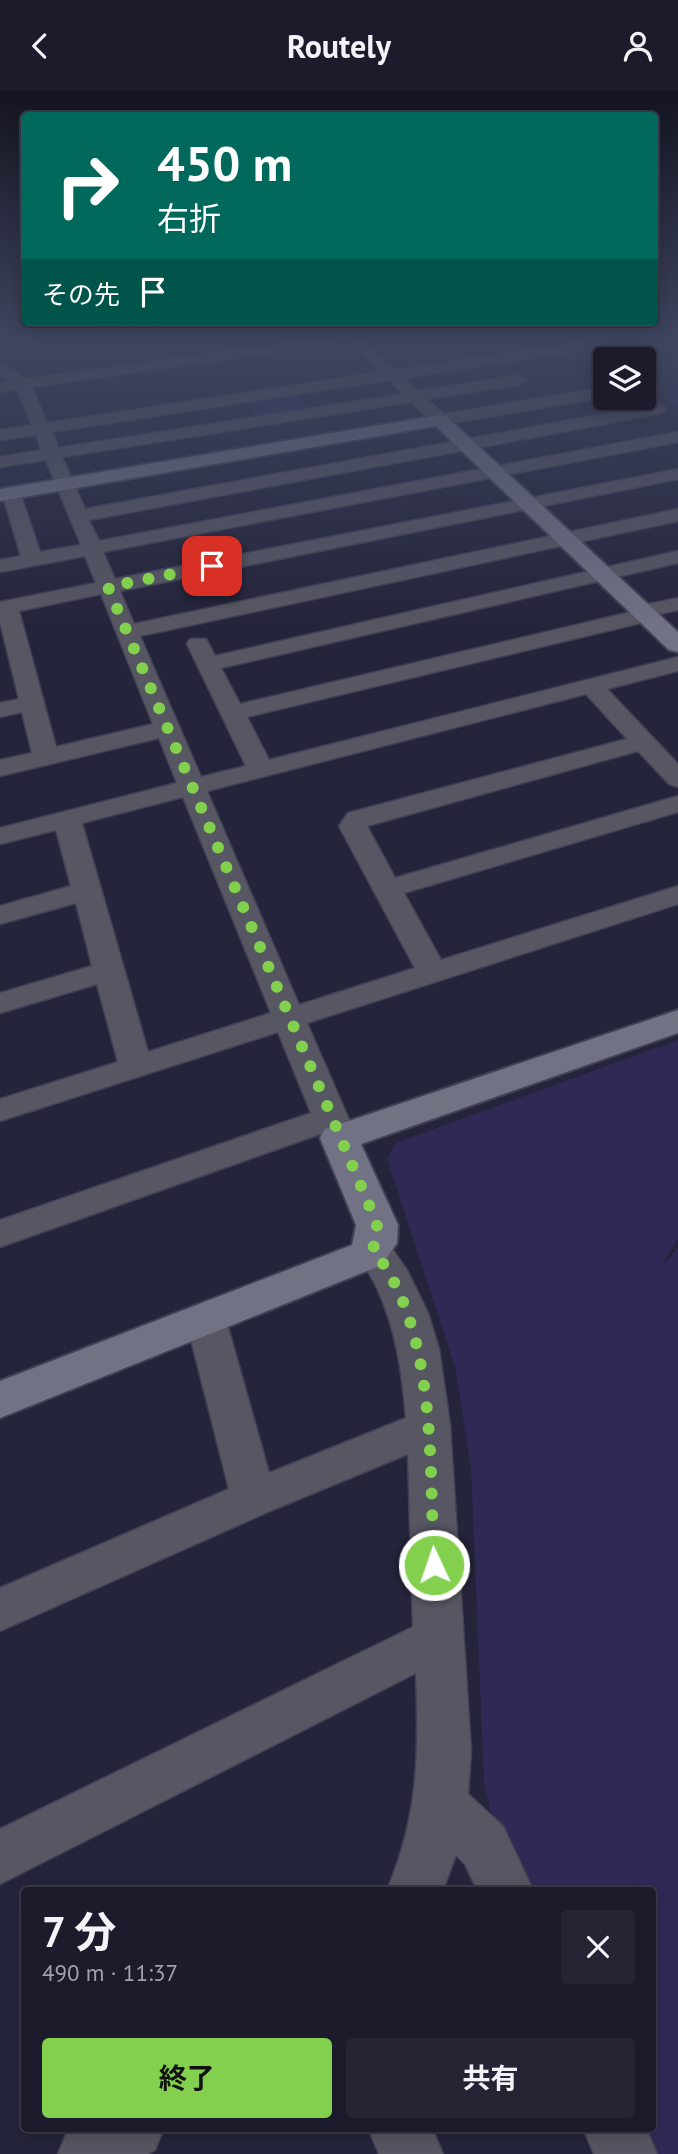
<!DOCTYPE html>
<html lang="ja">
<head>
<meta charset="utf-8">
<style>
	:root { --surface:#1b1b2c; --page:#242434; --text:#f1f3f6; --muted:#a0a1a9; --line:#393948; --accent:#83d04e }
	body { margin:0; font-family:"PT Sans","Noto Sans JP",sans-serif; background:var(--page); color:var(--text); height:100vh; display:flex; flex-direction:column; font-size:26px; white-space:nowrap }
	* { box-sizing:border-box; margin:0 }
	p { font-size:23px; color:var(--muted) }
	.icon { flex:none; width:38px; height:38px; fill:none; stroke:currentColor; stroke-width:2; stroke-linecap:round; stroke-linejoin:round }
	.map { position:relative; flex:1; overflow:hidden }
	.panel { position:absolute; left:21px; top:1796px; width:635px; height:245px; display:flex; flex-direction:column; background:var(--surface); border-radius:7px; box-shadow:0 4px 18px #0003,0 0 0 2px var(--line) }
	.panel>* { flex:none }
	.top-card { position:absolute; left:21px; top:21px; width:637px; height:214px; border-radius:7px; box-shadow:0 4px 18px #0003,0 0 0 2px var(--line); background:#00695c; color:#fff; overflow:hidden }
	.tools { position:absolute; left:593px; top:256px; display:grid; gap:14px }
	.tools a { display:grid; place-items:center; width:63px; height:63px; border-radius:7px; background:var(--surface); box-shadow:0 4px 18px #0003,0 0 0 2px var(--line); font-size:35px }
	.pin { position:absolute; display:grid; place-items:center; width:60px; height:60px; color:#fff; margin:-30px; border-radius:14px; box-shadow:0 4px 10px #0006 }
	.me { position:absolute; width:77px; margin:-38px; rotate:357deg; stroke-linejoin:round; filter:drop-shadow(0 0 5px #0008) }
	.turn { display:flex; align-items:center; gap:24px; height:147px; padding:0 21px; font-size:32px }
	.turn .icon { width:91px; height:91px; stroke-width:2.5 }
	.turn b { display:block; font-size:49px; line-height:60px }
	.then { display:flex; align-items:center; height:66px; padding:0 21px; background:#0003; gap:14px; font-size:26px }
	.round { display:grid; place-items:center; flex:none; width:74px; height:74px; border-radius:7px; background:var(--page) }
	.summary { display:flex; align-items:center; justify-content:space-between; height:119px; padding:0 21px }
	h1 { font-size:42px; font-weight:700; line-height:52px }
	.primary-button { display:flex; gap:14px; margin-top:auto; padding:14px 21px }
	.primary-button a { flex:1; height:80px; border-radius:7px; background:var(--accent); color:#111; font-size:28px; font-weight:700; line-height:80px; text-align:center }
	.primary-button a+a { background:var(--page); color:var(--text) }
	header { display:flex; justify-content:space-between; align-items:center; height:91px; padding:0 21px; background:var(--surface); font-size:32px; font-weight:700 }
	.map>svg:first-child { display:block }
</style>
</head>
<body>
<header><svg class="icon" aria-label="back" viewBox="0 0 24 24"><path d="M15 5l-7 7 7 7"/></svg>Routely<svg class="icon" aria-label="person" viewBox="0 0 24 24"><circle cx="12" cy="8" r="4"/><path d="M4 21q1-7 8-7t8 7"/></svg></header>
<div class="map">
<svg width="678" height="2063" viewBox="0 0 678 2063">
	<rect width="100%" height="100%" fill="#24243b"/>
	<g fill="#2e2a55">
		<polygon points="635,250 678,250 678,315 644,292 644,270 653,262 641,258 649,253"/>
		<polygon points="296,301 309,319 257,327 245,309"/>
		<polygon points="678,949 678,1147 661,1176 678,1157 678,2063 654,2063 642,2037 653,2037 653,1799 530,1799 490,1718 484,1691 471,1377 455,1276 387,1068 396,1052"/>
	</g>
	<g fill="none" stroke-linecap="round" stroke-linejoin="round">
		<defs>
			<g id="street">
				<polygon points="0,250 39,250 32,254 0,258"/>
				<path d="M 299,250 L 334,250 L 327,254 L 32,296 L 47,332 L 380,281 L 349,250 L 364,250 L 396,279 L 588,250 L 621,250 L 614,254 L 404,287 L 418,300 L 519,284 L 527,289 L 519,294 L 427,308 L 444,323 L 606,296 L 606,306 L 440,334 L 434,332 L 411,311 L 62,366 L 85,418 L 659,313 L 667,318 L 659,323 L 89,429 L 99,450 L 678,341 L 678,351 L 103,461 L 115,488 L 678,378 L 678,388 L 120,500 L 134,533 L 678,418 L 678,430 L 140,545 L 201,686 L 246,675 L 187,553 L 190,548 L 206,548 L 215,565 L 678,460 L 678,472 L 221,577 L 240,613 L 631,521 L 634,516 L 678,507 L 678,519 L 655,524 L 653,529 L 247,626 L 269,669 L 678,566 L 678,580 L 607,598 L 678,673 L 678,696 L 669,693 L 638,660 L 367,735 L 395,787 L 678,705 L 678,721 L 404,802 L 441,869 L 678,795 L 678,813 L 307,932 L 357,1047 L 352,1055 L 339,1058 L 326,1055 L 320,1043 L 0,1156 L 0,1129 L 311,1022 L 278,941 L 0,1030 L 0,1008 L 118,971 L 97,893 L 0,922 L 0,902 L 92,875 L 76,812 L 0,833 L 0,815 L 71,795 L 56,739 L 0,753 L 0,737 L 177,692 L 159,647 L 0,685 L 0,669 L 32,662 L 22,621 L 0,626 L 0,612 L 19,608 L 0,531 L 0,511 L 96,492 L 85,465 L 0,481 L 0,469 L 21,465 L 2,402 L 5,398 L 11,396 L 20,402 L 40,461 L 81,454 L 46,369 L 0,376 L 0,366 L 42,359 L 36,344 L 0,349 L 0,339 L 32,334 L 17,298 L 0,301 L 0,291 L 9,290 L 0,284 L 0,272 L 26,288 ZM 389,289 L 403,303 L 58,357 L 52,341 ZM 101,503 L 153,633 L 56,656 L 19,520 ZM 586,603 L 627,648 L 348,722 L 339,735 L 415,877 L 299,914 L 207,700 ZM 183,706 L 271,922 L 148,961 L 82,732 Z"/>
				<path d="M 372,1145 L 386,1149 L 407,1179 L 428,1222 L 439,1258 L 450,1334 L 471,1660 L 468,1703 L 503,1735 L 533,1799 L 477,1799 L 465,1773 L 456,1764 L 443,1799 L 387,1799 C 419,1724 419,1662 416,1582 L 0,1793 L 0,1738 L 413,1536 L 408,1363 L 270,1420 L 0,1540 L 0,1497 L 229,1398 L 186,1229 L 192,1219 L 206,1214 L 220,1219 L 226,1229 L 269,1382 L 406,1327 C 402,1281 396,1237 376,1195 C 370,1182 360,1170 353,1158 L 358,1149 Z"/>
				<polygon points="74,2037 164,2037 155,2059 148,2063 58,2063 67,2041"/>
				<polygon points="368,2037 432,2037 443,2063 379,2063"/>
				<polygon points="583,2037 646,2037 657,2063 594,2063"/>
			</g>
			<g id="secondary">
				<polygon points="440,324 446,325 678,541 678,561 669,559 436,335 0,410 0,398"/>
				<polygon points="678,919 678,942 361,1053 398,1134 397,1152 382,1174 0,1327 0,1290 352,1154 356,1134 320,1047 325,1038"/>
			</g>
		</defs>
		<use href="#street" stroke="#414156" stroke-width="3"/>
		<use href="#secondary" stroke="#414156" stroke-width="4"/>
		<use href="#street" fill="#575763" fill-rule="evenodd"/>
		<use href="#secondary" fill="#717284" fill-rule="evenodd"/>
	</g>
	<linearGradient id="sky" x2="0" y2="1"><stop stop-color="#141420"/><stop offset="0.46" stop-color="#3f4560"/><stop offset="1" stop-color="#3f4560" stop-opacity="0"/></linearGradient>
	<rect width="678" height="538" fill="url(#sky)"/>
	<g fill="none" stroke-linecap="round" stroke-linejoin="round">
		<path stroke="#83d04e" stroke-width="12" stroke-dasharray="0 21.6" d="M 212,475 L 108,496 L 377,1133 L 376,1152 L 372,1158 C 438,1236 429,1377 434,1474"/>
	</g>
</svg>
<div class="tools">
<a><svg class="icon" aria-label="layers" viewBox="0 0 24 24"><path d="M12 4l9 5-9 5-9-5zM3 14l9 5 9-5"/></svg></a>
</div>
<div class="pin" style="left:212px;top:475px;background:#d93025"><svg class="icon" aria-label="arrive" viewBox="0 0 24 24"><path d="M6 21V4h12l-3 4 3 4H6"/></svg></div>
<svg class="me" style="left:434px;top:1474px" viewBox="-20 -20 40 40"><circle r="17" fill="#83d04e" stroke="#fff" stroke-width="3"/><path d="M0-11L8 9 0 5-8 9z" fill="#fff"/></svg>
<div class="top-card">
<div class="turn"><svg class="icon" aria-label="right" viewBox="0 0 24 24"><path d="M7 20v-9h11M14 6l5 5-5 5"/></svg><div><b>450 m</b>右折</div></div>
<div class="then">その先<svg class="icon" aria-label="arrive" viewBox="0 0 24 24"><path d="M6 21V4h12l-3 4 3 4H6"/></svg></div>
</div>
<section class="panel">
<div class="summary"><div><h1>7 分</h1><p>490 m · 11:37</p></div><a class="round"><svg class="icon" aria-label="close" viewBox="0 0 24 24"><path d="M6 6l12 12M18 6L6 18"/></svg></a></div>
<div class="primary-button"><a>終了</a><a>共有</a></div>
</section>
</div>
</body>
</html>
